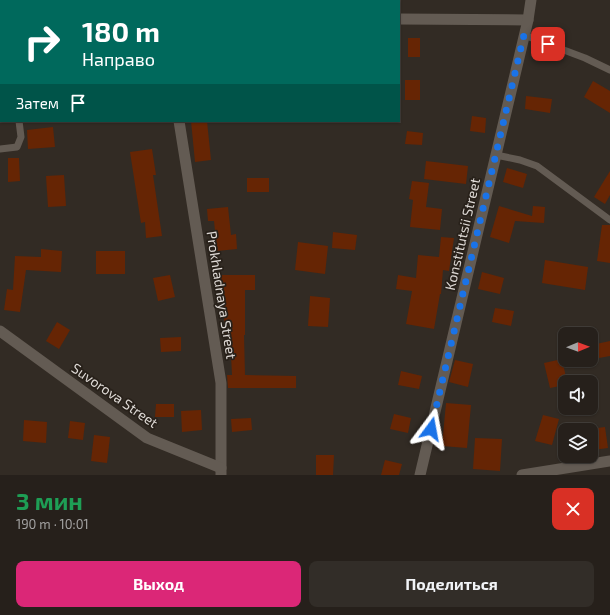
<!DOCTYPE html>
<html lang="ru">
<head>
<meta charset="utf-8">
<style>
	:root { --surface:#26201b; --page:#322d28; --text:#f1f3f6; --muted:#a4a3a3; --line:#423e3a; --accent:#db2777 }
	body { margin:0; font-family:"Exo 2",sans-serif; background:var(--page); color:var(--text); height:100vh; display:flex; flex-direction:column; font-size:15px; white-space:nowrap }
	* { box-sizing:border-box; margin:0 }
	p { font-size:13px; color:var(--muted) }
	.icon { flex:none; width:22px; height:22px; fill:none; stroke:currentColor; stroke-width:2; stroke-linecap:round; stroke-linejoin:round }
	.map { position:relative; height:475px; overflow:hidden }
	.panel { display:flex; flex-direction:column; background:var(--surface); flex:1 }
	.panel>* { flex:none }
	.hud { position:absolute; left:0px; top:0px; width:400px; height:122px; box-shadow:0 1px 3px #0004,0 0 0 1px var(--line); background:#00695c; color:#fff; overflow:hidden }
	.needle { width:26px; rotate:89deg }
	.buttons { position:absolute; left:558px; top:327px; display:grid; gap:8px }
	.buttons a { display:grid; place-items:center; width:40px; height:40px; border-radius:8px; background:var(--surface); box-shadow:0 1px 3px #0004,0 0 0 1px var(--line); font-size:20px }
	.pin { position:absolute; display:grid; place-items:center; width:34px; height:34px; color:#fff; margin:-17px; border-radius:8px; box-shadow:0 2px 6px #0006 }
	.me { position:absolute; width:44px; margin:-22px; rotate:13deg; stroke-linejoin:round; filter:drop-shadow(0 0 3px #0008) }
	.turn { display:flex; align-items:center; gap:14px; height:84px; padding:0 16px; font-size:18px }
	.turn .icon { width:52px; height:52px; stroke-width:2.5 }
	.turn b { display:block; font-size:28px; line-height:34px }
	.then { display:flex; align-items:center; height:38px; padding:0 16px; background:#0003; gap:8px; font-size:15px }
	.round { display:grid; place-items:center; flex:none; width:42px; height:42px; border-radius:8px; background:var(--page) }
	.head { display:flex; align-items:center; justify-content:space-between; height:68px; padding:0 16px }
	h1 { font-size:24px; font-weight:700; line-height:30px; color:#1e9e55 }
	.primary-button { display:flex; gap:8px; margin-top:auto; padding:8px 16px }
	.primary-button a { flex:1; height:46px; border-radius:8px; background:var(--accent); color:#fff; font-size:16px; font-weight:700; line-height:46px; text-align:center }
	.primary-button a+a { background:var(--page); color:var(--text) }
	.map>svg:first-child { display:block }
</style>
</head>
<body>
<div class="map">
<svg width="610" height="475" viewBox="0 0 610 475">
	<rect width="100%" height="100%" fill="#322b24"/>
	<g fill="#662504">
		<rect x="408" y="38" width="12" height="19"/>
		<rect x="405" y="80" width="15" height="20"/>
		<polygon points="593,81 610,91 610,113 584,97"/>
		<polygon points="526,96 552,99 550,113 525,109"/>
		<polygon points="472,116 486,118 485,133 470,131"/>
		<polygon points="191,121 207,121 211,160 195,162"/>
		<polygon points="53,127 55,147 28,149 27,130"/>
		<polygon points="407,131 423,133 422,145 405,144"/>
		<polygon points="152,149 156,175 153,175 162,236 146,238 145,222 141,223 130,152"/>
		<polygon points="8,158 19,158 20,181 8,182"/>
		<polygon points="426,161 468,166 466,184 424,179"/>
		<polygon points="507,168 527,174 523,188 503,182"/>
		<polygon points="610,171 610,195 605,204 594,197"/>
		<polygon points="64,175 66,206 48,207 46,176"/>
		<rect x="247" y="178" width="22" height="14"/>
		<polygon points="412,181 429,183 426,207 442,209 440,230 410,227 413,200 409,199"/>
		<polygon points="499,206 532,216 533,206 545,207 544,223 515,221 509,243 490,237"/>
		<polygon points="228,207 231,235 236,234 237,249 217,251 214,221 208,221 207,209"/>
		<polygon points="602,225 610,225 610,263 597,261"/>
		<polygon points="333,232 357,235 355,250 332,248"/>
		<polygon points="441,237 454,238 449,271 443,270 441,294 440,294 434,329 406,324 412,291 396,289 398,275 416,278 418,255 439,257"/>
		<polygon points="298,242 328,246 325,274 295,270"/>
		<polygon points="41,249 62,251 61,272 26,270 20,312 4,310 7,289 13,290 15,256 41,257"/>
		<rect x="96" y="251" width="29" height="23"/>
		<polygon points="545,260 588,267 585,290 542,283"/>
		<polygon points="482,272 504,278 500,294 478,289"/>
		<polygon points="170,275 175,297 158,301 153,278"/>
		<polygon points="219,275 255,275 255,290 245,290 245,335 244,335 245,375 296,376 296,388 228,388 227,375 232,375 230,336 225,336 224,318 222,318 221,290 219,290"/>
		<polygon points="310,296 330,298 328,327 308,326"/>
		<polygon points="495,308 514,311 511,326 492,322"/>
		<polygon points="57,322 70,330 59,349 46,341"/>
		<polygon points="181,337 181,351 161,352 160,338"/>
		<polygon points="610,341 610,356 599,358 596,344"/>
		<polygon points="562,359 567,382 565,382 565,385 550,388 544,363"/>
		<polygon points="455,360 473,364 468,387 449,382"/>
		<polygon points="401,371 422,376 419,389 398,385"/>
		<polygon points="446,403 471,405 467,448 442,446"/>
		<polygon points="156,404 174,404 174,417 155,417"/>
		<polygon points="201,410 202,430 182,432 181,411"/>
		<polygon points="394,414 411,418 408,433 390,429"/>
		<polygon points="543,415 559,419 552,445 535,441"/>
		<polygon points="251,418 252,430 232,432 231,419"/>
		<polygon points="24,420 47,422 46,443 23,441"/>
		<polygon points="70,421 85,423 83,440 68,438"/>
		<polygon points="605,427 608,448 593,450 591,430 590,430 590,429"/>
		<polygon points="94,435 110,437 107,463 91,461"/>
		<polygon points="475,438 502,439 500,471 473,469"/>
		<polygon points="316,455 334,455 333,475 316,475"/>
		<polygon points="385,460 402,464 399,475 381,475"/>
	</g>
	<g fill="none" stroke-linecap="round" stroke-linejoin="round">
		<g stroke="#635b53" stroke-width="7">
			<polyline points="524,35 585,58 610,70"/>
			<polyline points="0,149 17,147 21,137 19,121"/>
			<polyline points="496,155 520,160 537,166 610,220"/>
		</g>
		<g stroke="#635b53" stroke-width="11">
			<polyline points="159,0 160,1"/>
			<polyline points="0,2 1,2"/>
			<polyline points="399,19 528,20"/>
			<polyline points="179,121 221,383 221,475"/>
			<polyline points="0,331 147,438 221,468"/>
			<polyline points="420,475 528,20 531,0"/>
			<polyline points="522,475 610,461"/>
		</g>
	</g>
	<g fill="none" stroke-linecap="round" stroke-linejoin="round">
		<polyline stroke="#1a73e8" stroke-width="7" stroke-dasharray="0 12.6" points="431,429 524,35 548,44"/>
	</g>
	<g text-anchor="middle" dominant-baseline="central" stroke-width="3.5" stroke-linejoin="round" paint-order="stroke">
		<g font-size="14" fill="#ddd8d4" stroke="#28211a">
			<text transform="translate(462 234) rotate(-77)">Konstitutsii Street</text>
			<text transform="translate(222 295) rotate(81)">Prokhladnaya Street</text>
			<text transform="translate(115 395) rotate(35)">Suvorova Street</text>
		</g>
	</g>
</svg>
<div class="buttons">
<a><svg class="needle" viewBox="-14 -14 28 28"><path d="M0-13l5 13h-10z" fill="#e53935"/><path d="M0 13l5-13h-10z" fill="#a4a3a3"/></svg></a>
<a><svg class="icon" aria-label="sound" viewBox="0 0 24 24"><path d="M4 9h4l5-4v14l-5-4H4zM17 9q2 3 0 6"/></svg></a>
<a><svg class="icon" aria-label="layers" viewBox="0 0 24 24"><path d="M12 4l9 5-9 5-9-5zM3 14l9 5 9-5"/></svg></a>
</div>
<div class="pin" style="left:548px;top:44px;background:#d93025"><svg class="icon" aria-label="arrive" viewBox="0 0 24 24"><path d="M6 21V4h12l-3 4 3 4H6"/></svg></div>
<svg class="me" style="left:431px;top:429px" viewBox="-20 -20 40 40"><path d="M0-17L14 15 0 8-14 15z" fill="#1a73e8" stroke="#fff" stroke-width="4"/></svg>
<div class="hud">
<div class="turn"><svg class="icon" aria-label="right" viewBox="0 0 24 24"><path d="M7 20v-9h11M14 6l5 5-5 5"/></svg><div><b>180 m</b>Направо</div></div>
<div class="then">Затем<svg class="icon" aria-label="arrive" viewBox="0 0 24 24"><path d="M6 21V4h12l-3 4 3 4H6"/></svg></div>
</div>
</div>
<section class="panel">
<div class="head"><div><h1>3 мин</h1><p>190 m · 10:01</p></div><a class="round" style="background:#d93025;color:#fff"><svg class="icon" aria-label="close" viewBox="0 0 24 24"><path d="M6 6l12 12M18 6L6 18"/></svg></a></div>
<div class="primary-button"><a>Выход</a><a>Поделиться</a></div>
</section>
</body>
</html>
